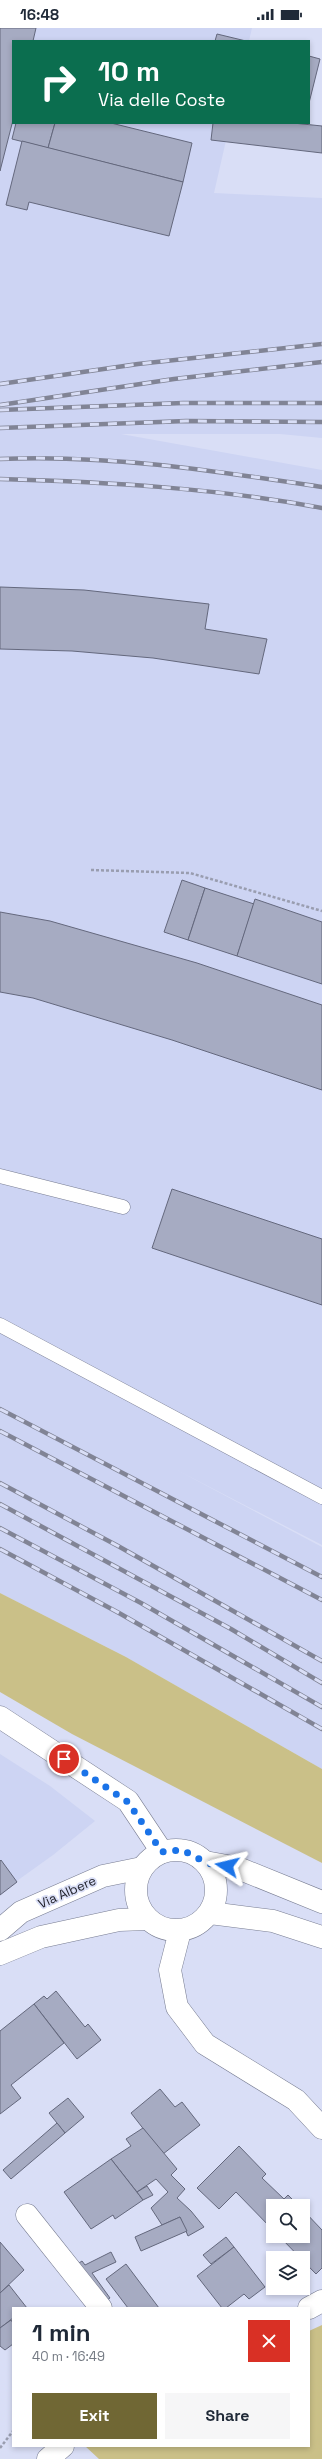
<!DOCTYPE html>
<html lang="en">
<head>
<meta charset="utf-8">
<style>
	:root { --surface:#fff; --page:#f6f6f7; --text:#1f2937; --muted:#747a83; --accent:#706734 }
	body { margin:0; font-family:"Space Grotesk",sans-serif; background:var(--page); color:var(--text); height:100vh; display:flex; flex-direction:column; font-size:15px; white-space:nowrap }
	* { box-sizing:border-box; margin:0 }
	p { font-size:13px; color:var(--muted) }
	.icon { flex:none; width:22px; height:22px; fill:none; stroke:currentColor; stroke-width:2; stroke-linecap:round; stroke-linejoin:round }
	.map { position:relative; flex:1; overflow:hidden }
	.drawer { position:absolute; left:12px; top:2279px; width:298px; height:140px; display:flex; flex-direction:column; background:var(--surface); border-radius:0px; box-shadow:0 2px 6px #0003 }
	.drawer>* { flex:none }
	.banner { position:absolute; left:12px; top:12px; width:298px; height:84px; border-radius:0px; box-shadow:0 2px 6px #0003; background:#0b6e4f; color:#fff; overflow:hidden }
	.fabs { position:absolute; left:266px; top:2171px; display:grid; gap:8px }
	.fabs a { display:grid; place-items:center; width:44px; height:44px; border-radius:0px; background:var(--surface); box-shadow:0 2px 6px #0003; font-size:20px }
	.pin { position:absolute; display:grid; place-items:center; width:34px; height:34px; color:#fff; margin:-17px; border:2px solid #fff; border-radius:50%; box-shadow:0 1px 4px #0007 }
	.me { position:absolute; width:44px; margin:-22px; rotate:280deg; stroke-linejoin:round; filter:drop-shadow(0 0 3px #0008) }
	.turn { display:flex; align-items:center; gap:14px; height:84px; padding:0 20px; font-size:18px }
	.turn .icon { width:52px; height:52px; stroke-width:2.5 }
	.turn b { display:block; font-size:28px; line-height:34px }
	.round { display:grid; place-items:center; flex:none; width:42px; height:42px; border-radius:0px; background:var(--page) }
	.overview { display:flex; align-items:center; justify-content:space-between; height:68px; padding:0 20px }
	h1 { font-size:24px; font-weight:600; line-height:30px }
	.cta { display:flex; gap:8px; margin-top:auto; padding:8px 20px }
	.cta a { flex:1; height:46px; border-radius:0px; background:var(--accent); color:#fff; font-size:16px; font-weight:600; line-height:46px; text-align:center }
	.cta a+a { background:var(--page); color:var(--text) }
	.status { display:flex; justify-content:space-between; align-items:center; height:28px; padding:0 20px; background:var(--surface); direction:ltr }
	.status svg { height:11px; fill:currentColor }
	.map>svg:first-child { display:block }
</style>
</head>
<body>
<div class="status"><b>16:48</b><svg viewBox="0 0 49 12"><path d="M0 12V9h3v3zM5 12V6h3v6zM10 12V3h3v9zM15 12V0h3v12zM26 1h20v11H26zM47 4h2v5h-2z"/></svg></div>
<div class="map">
<svg width="322" height="2431" viewBox="0 0 322 2431">
	<rect width="100%" height="100%" fill="#d9def6"/>
	<g fill="#cdd4f3">
		<polygon points="0,0 252,0 249,13 13,13 13,95 230,95 214,165 322,170 322,410 280,406 121,406 322,442 322,1517 175,1441 322,1519 322,1741 126,1629 0,1565"/>
		<polygon points="0,1726 50,1758 95,1793 53,1827 0,1865"/>
	</g>
	<g fill="#cac088">
		<polygon points="0,1565 126,1629 322,1741 322,1835 72,1706 0,1664"/>
		<polygon points="322,2297 322,2431 99,2431 85,2418 309,2418 309,2303"/>
	</g>
	<g fill="#a6abc2" stroke="#64687d">
		<polygon points="0,0 36,0 33,13 13,13 13,92 0,143"/>
		<polygon points="217,6 246,13 215,13"/>
		<polygon points="309,28 320,31 309,75"/>
		<polygon points="16,95 55,95 48,120 12,111"/>
		<polygon points="55,95 111,95 192,115 183,154 48,120"/>
		<polygon points="213,95 293,95 322,98 322,125 211,112"/>
		<polygon points="22,113 183,154 169,208 29,174 27,182 6,177"/>
		<polygon points="0,559 84,562 209,576 205,601 267,611 259,646 153,630 72,623 0,621"/>
		<polygon points="182,852 205,860 188,912 164,904"/>
		<polygon points="205,860 254,876 237,928 188,912"/>
		<polygon points="255,871 322,894 322,956 237,928"/>
		<polygon points="0,884 50,893 197,935 322,977 322,1062 172,1012 33,970 0,964"/>
		<polygon points="172,1161 322,1211 322,1277 152,1220"/>
		<polygon points="1,1832 17,1854 0,1867 0,1833"/>
		<polygon points="56,1963 85,1999 88,1996 101,2012 77,2031 34,1976 44,1968 47,1971"/>
		<polygon points="34,1976 64,2015 11,2057 21,2070 0,2086 0,2003"/>
		<polygon points="160,2061 175,2079 182,2074 200,2097 163,2126 131,2085"/>
		<polygon points="68,2070 84,2089 65,2105 49,2085"/>
		<polygon points="57,2095 65,2105 11,2151 3,2142"/>
		<polygon points="143,2100 177,2141 171,2147 185,2161 177,2170 191,2183 204,2199 188,2208 180,2189 162,2197 151,2180 168,2164 156,2151 137,2164 111,2131 131,2118 126,2111"/>
		<polygon points="239,2118 266,2146 262,2150 284,2171 288,2167 299,2178 273,2178 273,2202 236,2164 219,2181 197,2160"/>
		<polygon points="111,2131 143,2172 115,2191 113,2187 91,2201 64,2164"/>
		<polygon points="147,2158 153,2167 143,2172 137,2164"/>
		<polygon points="303,2182 322,2202 322,2240 316,2246 279,2208 303,2208"/>
		<polygon points="180,2189 187,2203 141,2223 135,2209"/>
		<polygon points="226,2209 234,2219 211,2236 203,2227"/>
		<polygon points="0,2214 24,2242 0,2265"/>
		<polygon points="234,2219 265,2259 249,2271 244,2266 226,2280 222,2280 197,2248"/>
		<polygon points="111,2224 116,2234 92,2245 110,2270 101,2276 73,2239 82,2233 85,2237"/>
		<polygon points="126,2236 159,2280 128,2280 106,2251"/>
		<polygon points="9,2257 27,2280 13,2280 13,2290 0,2300 0,2265"/>
		<polygon points="11,2292 13,2295 13,2316 5,2322 0,2318 0,2300"/>
	</g>
	<g fill="none" stroke-linecap="round" stroke-linejoin="round">
		<defs>
			<g id="service">
				<polyline points="0,1148 123,1179"/>
				<polyline points="0,1297 322,1469"/>
			</g>
			<g id="minor">
				<polyline points="180,1903 170,1942 177,1979 205,2016 296,2072 322,2100"/>
				<polyline points="27,2187 101,2280"/>
				<polyline points="309,2280 322,2273"/>
				<polyline points="48,2431 63,2418"/>
			</g>
			<g id="tertiary">
				<polyline points="0,1689 128,1773 162,1824"/>
				<circle cx="176" cy="1862" r="40"/>
				<polyline points="205,1834 238,1840 322,1874"/>
				<polyline points="210,1885 273,1893 322,1909"/>
				<polyline points="0,1902 21,1884 103,1848 142,1840"/>
				<polyline points="0,1926 41,1909 119,1892 146,1891"/>
			</g>
		</defs>
		<use href="#service" stroke="#787d92" stroke-width="15"/>
		<use href="#minor" stroke="#787d92" stroke-width="23"/>
		<use href="#tertiary" stroke="#787d92" stroke-width="23"/>
		<g stroke="#999daf" stroke-width="2.5" stroke-dasharray="3 2" stroke-linecap="butt">
			<polyline points="91,842 190,845 322,883"/>
			<polyline points="0,2420 13,2403"/>
		</g>
		<use href="#service" stroke="#fff" stroke-width="14"/>
		<use href="#minor" stroke="#fff" stroke-width="22"/>
		<use href="#tertiary" stroke="#fff" stroke-width="22"/>
		<defs>
			<g id="rail">
				<polyline points="0,356 138,336 322,316"/>
				<polyline points="0,377 174,351 322,334"/>
				<polyline points="0,382 183,375 322,375"/>
				<polyline points="0,400 186,393 322,394"/>
				<path d="M 0,431 C 107,426 216,443 322,459"/>
				<path d="M 0,451 C 108,454 216,460 322,480"/>
				<polyline points="0,1381 322,1549"/>
				<polyline points="0,1403 322,1572"/>
				<polyline points="0,1455 118,1518 322,1633"/>
				<polyline points="0,1476 231,1601 322,1655"/>
				<polyline points="0,1500 141,1575 322,1679"/>
				<polyline points="0,1521 119,1585 322,1701"/>
			</g>
		</defs>
		<use href="#rail" stroke="#818495" stroke-width="4.5"/>
		<use href="#rail" stroke="#d9def6" stroke-width="3" stroke-dasharray="9" stroke-linecap="butt"/>
	</g>
	<g fill="none" stroke-linecap="round" stroke-linejoin="round">
		<path stroke="#1a73e8" stroke-width="7" stroke-dasharray="0 12.6" d="M 64,1731 L 128,1774 L 162,1824 C 187,1820 184,1824 205,1834 C 211,1837 220,1837 227,1838"/>
	</g>
	<g text-anchor="middle" dominant-baseline="central" stroke-width="3.5" stroke-linejoin="round" paint-order="stroke">
		<g font-size="13" fill="#1d1e27" stroke="#d9def6">
			<text transform="translate(67 1864) rotate(-24)">Via Albere</text>
		</g>
	</g>
</svg>
<div class="fabs">
<a><svg class="icon" aria-label="search" viewBox="0 0 24 24"><circle cx="10" cy="10" r="6"/><path d="M15 15l6 6"/></svg></a>
<a><svg class="icon" aria-label="layers" viewBox="0 0 24 24"><path d="M12 4l9 5-9 5-9-5zM3 14l9 5 9-5"/></svg></a>
</div>
<div class="pin" style="left:64px;top:1731px;background:#d93025"><svg class="icon" aria-label="arrive" viewBox="0 0 24 24"><path d="M6 21V4h12l-3 4 3 4H6"/></svg></div>
<svg class="me" style="left:227px;top:1838px" viewBox="-20 -20 40 40"><path d="M0-17L14 15 0 8-14 15z" fill="#1a73e8" stroke="#fff" stroke-width="4"/></svg>
<div class="banner">
<div class="turn"><svg class="icon" aria-label="right" viewBox="0 0 24 24"><path d="M7 20v-9h11M14 6l5 5-5 5"/></svg><div><b>10 m</b>Via delle Coste</div></div>
</div>
<section class="drawer">
<div class="overview"><div><h1>1 min</h1><p>40 m · 16:49</p></div><a class="round" style="background:#d93025;color:#fff"><svg class="icon" aria-label="close" viewBox="0 0 24 24"><path d="M6 6l12 12M18 6L6 18"/></svg></a></div>
<div class="cta"><a>Exit</a><a>Share</a></div>
</section>
</div>
</body>
</html>
